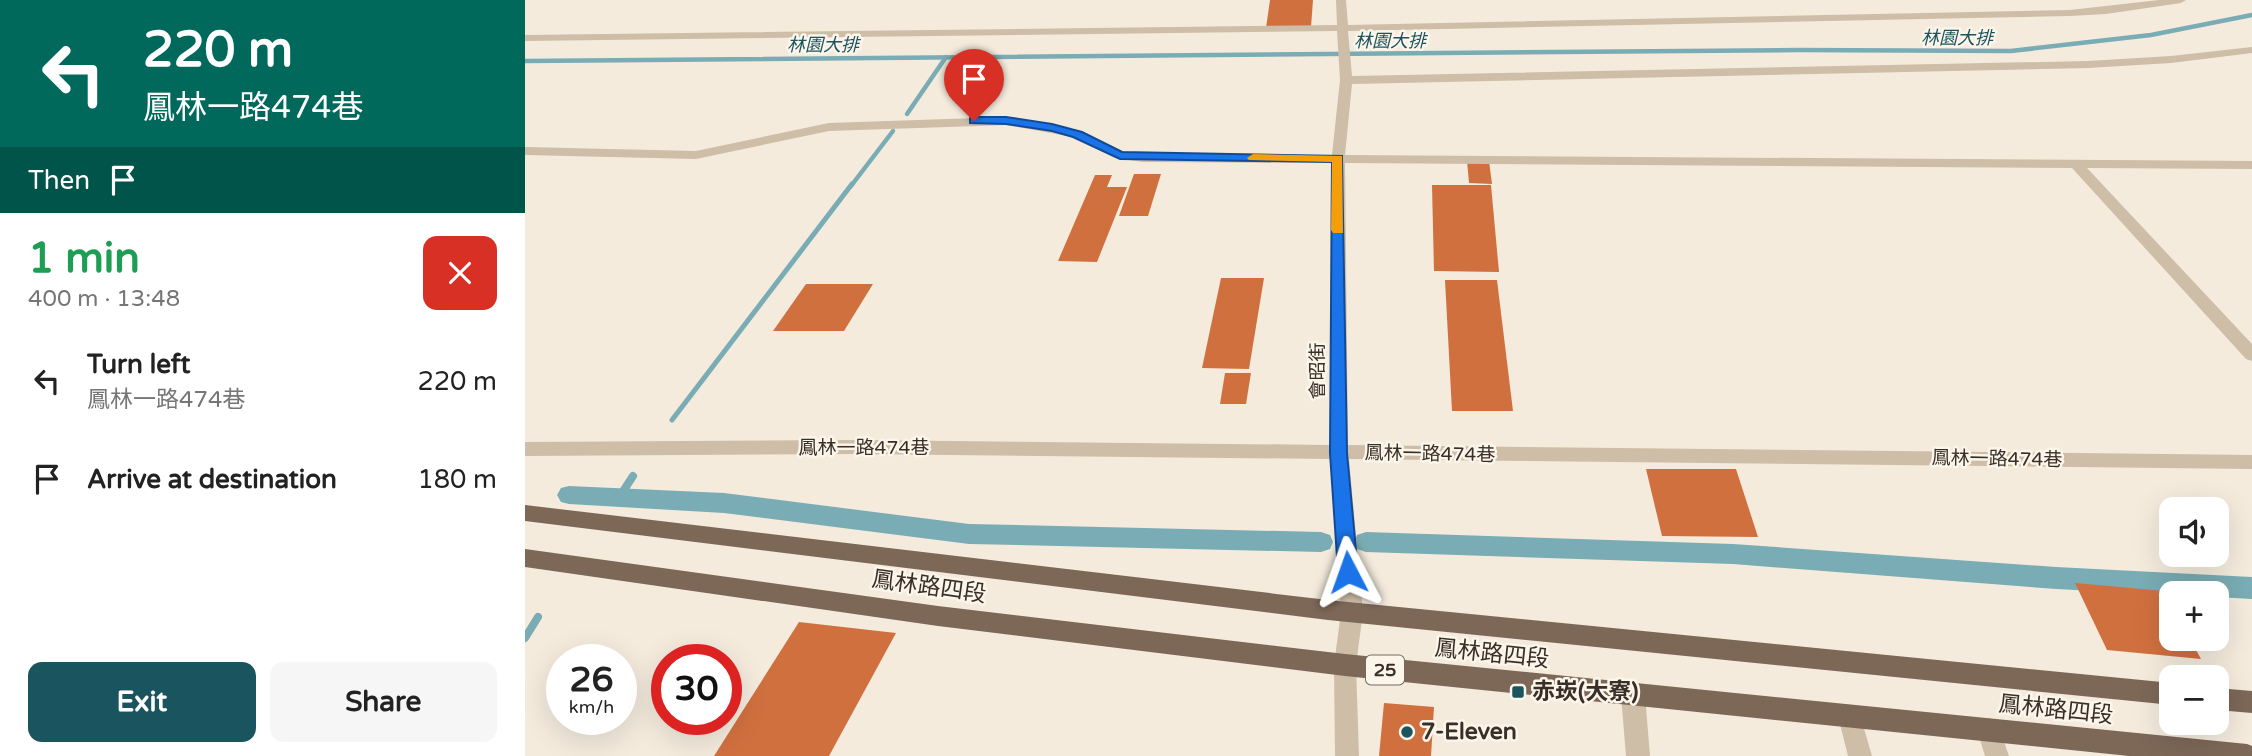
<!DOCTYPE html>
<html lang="en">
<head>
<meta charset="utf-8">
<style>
	:root { --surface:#fff; --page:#f6f6f6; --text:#222; --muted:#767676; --accent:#1a545f }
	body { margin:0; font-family:"Varela Round","Noto Sans TC",sans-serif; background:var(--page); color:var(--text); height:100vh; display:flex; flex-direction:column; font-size:26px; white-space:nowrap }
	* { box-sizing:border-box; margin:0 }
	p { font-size:23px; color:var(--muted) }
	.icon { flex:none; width:38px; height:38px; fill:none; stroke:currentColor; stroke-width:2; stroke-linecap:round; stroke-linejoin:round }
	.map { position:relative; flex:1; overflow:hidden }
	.sheet { display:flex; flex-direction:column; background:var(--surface); width:525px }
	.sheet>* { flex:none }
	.banner { background:#00695c; color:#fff; overflow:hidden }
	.buttons { position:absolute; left:1634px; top:497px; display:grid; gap:14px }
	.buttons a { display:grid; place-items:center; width:70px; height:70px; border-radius:14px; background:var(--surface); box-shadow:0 7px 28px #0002; font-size:35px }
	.speed { position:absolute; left:21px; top:644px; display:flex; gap:14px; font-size:35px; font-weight:700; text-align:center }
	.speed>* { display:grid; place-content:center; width:91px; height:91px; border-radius:50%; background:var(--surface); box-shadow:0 7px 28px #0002; line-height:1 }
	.speed small { font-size:18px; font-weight:400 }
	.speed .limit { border:10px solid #d22; background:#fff; color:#111 }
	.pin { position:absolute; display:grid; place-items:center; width:60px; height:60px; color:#fff; margin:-72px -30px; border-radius:50% 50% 50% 0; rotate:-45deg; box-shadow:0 0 7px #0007 }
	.pin .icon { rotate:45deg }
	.me { position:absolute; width:77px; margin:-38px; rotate:356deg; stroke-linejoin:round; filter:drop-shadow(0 0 5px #0008) }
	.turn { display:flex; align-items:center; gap:24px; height:147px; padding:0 28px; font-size:32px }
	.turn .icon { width:91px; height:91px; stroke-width:2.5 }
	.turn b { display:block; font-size:49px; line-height:60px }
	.then { display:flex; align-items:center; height:66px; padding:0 28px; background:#0003; gap:14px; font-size:26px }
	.round { display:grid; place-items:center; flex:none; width:74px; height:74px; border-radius:14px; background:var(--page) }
	.head { display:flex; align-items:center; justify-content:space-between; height:119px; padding:0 28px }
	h1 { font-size:42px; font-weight:800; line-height:52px; color:#1e9e55 }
	.cta { display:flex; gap:14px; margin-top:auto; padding:14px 28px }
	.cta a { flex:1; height:80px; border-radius:14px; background:var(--accent); color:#fff; font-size:28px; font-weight:800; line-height:80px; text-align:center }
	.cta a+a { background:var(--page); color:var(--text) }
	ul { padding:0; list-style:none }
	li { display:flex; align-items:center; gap:21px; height:98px; padding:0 28px }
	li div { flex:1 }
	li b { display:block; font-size:26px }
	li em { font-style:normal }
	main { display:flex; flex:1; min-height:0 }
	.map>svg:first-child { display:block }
</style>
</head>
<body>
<main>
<section class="sheet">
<div class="banner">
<div class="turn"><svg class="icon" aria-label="left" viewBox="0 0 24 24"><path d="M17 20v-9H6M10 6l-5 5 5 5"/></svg><div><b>220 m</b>鳳林一路474巷</div></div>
<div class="then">Then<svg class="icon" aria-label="arrive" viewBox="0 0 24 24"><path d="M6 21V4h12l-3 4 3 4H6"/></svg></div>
</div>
<div class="head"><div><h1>1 min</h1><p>400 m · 13:48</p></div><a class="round" style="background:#d93025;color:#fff"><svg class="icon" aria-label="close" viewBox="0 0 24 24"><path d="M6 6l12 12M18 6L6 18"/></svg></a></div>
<ul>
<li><svg class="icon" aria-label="left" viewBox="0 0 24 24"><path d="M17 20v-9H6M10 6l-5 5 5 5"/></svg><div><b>Turn left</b><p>鳳林一路474巷</p></div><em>220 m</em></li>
<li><svg class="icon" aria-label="arrive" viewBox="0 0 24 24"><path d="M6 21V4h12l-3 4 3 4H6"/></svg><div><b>Arrive at destination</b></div><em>180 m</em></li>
</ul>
<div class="cta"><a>Exit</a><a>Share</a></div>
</section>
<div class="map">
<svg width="1727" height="756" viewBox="0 0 1727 756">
	<rect width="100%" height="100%" fill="#f4ebdd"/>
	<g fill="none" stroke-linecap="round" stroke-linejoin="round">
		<g stroke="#79acb4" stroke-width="4.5">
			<polyline points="0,61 1273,50 1486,51 1626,35 1727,15"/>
			<polyline points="382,114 421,57"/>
			<polyline points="326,186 368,131"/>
		</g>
		<polyline stroke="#79acb4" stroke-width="5" points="147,420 327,184"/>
		<g stroke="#79acb4" stroke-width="8">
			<polyline points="95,496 108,476"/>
			<polyline points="0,638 13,617"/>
		</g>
		<g fill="#79acb4" fill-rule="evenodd">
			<polygon points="44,486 199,493 444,524 796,532 805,535 808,542 805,549 796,552 444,544 199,513 44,504 36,502 32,495 36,488"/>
			<polygon points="841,532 1208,544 1531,567 1727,577 1727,599 1692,597 1692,593 1647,595 1531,589 1208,564 841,552 832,549 829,542 832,535"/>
		</g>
	</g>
	<g fill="#d0703f">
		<polygon points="745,0 788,0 786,27 741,28"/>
		<polygon points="942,161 964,161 967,184 944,183"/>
		<polygon points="609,174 636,174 623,216 594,216"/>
		<polygon points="570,175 587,175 582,187 602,187 572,262 533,261"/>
		<polygon points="907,185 966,185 974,272 909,271"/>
		<polygon points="696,278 739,278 724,369 677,368"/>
		<polygon points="920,280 972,280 988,411 927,411"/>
		<polygon points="281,284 348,284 319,331 248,331"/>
		<polygon points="700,373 726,373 721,404 695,404"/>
		<polygon points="1121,469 1211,469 1233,537 1137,536"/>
		<polygon points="1550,583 1639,591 1647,606 1647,639 1665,639 1676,659 1582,650"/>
		<polygon points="274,622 371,633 304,756 189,756"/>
		<polygon points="859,703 909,707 906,756 854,756"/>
	</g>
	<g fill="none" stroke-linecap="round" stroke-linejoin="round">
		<g fill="#cebda7" fill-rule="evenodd">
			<polygon points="811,0 821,0 823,25 1545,10 1634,0 1661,0 1656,3 1581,14 1545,16 823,31 827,76 1563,61 1646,56 1727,47 1727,53 1646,63 1563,68 827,84 820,155 1727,161 1727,169 1562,168 1727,344 1727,361 1721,359 1547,168 820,163 823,445 1727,455 1727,469 824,459 838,612 831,665 834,756 810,756 809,665 816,612 805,459 333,454 0,456 0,442 333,440 805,445 806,163 618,162 590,158 548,137 481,125 304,131 171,159 0,155 0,147 171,151 304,123 481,117 557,131 598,151 618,154 807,155 815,80 812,31 0,41 0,35 812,25"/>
			<polygon points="1108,684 1116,687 1120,695 1125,756 1101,756 1096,695 1100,687"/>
			<polygon points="1325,705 1333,708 1347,756 1323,756 1313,716 1317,708"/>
			<polygon points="1464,718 1472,722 1484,756 1460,756 1452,730 1456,722"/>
		</g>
		<g fill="#7d6858" fill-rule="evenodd">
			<polygon points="0,505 803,600 1647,683 1647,705 803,620 0,521"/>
			<polygon points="0,549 413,606 820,654 1722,744 1727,746 1727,756 1604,756 820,676 413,626 0,567"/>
			<polygon points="1692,688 1727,691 1727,713 1692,710"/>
		</g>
	</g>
	<polygon fill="#1a73e8" stroke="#114b97" stroke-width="2" points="449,117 481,117 527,124 557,132 597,152 817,156 822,453 833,572 830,578 823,580 816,578 813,572 805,453 807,162 595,159 548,137 527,131 481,124 445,123 445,118"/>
	<polygon fill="#f59e0b" points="728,154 817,156 818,233 808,233 806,230 807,162 724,160 722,158"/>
	<g fill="#1a545f" stroke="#fbf5ea" stroke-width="2.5">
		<rect x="986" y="685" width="14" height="14" rx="3.5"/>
		<circle cx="882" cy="732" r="7"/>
	</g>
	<g text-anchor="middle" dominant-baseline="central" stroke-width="5" stroke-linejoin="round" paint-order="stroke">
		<g font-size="18" font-style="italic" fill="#1a545f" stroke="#fbf5ea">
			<text x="1432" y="38">林園大排</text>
			<text x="865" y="41">林園大排</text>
			<text x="298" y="45">林園大排</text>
		</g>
		<rect fill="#fbf5ea" stroke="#746a62" stroke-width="2" x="841" y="655.5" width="38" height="29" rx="5"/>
		<g font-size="18" font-weight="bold" fill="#3a2f28">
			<text x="860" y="670">25</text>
		</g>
		<g font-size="19" fill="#3a2f28" stroke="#fbf5ea">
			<text transform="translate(793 371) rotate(-90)">會昭街</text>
			<text x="339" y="448">鳳林一路474巷</text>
			<text transform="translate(905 454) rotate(1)">鳳林一路474巷</text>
			<text transform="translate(1472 459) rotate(1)">鳳林一路474巷</text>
		</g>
		<g font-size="23" fill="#3a2f28" stroke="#fbf5ea">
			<text transform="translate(404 587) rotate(8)">鳳林路四段</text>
			<text transform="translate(967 654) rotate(6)">鳳林路四段</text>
			<text transform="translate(1531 710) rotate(6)">鳳林路四段</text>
		</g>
		<g font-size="23" font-weight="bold" fill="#3a2f28" stroke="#fbf5ea" text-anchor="start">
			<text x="1007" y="692">赤崁(大寮)</text>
			<text x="896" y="732">7-Eleven</text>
		</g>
	</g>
</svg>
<div class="buttons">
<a><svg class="icon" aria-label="sound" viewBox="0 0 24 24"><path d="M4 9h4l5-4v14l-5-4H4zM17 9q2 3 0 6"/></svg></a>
<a>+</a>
<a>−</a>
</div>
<div class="speed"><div>26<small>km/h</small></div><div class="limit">30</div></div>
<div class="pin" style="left:449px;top:121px;background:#d93025"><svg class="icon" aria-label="arrive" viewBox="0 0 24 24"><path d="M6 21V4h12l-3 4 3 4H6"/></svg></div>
<svg class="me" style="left:823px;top:572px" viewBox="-20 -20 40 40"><path d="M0-17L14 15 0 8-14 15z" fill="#1a73e8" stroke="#fff" stroke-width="4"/></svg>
</div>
</main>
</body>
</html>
